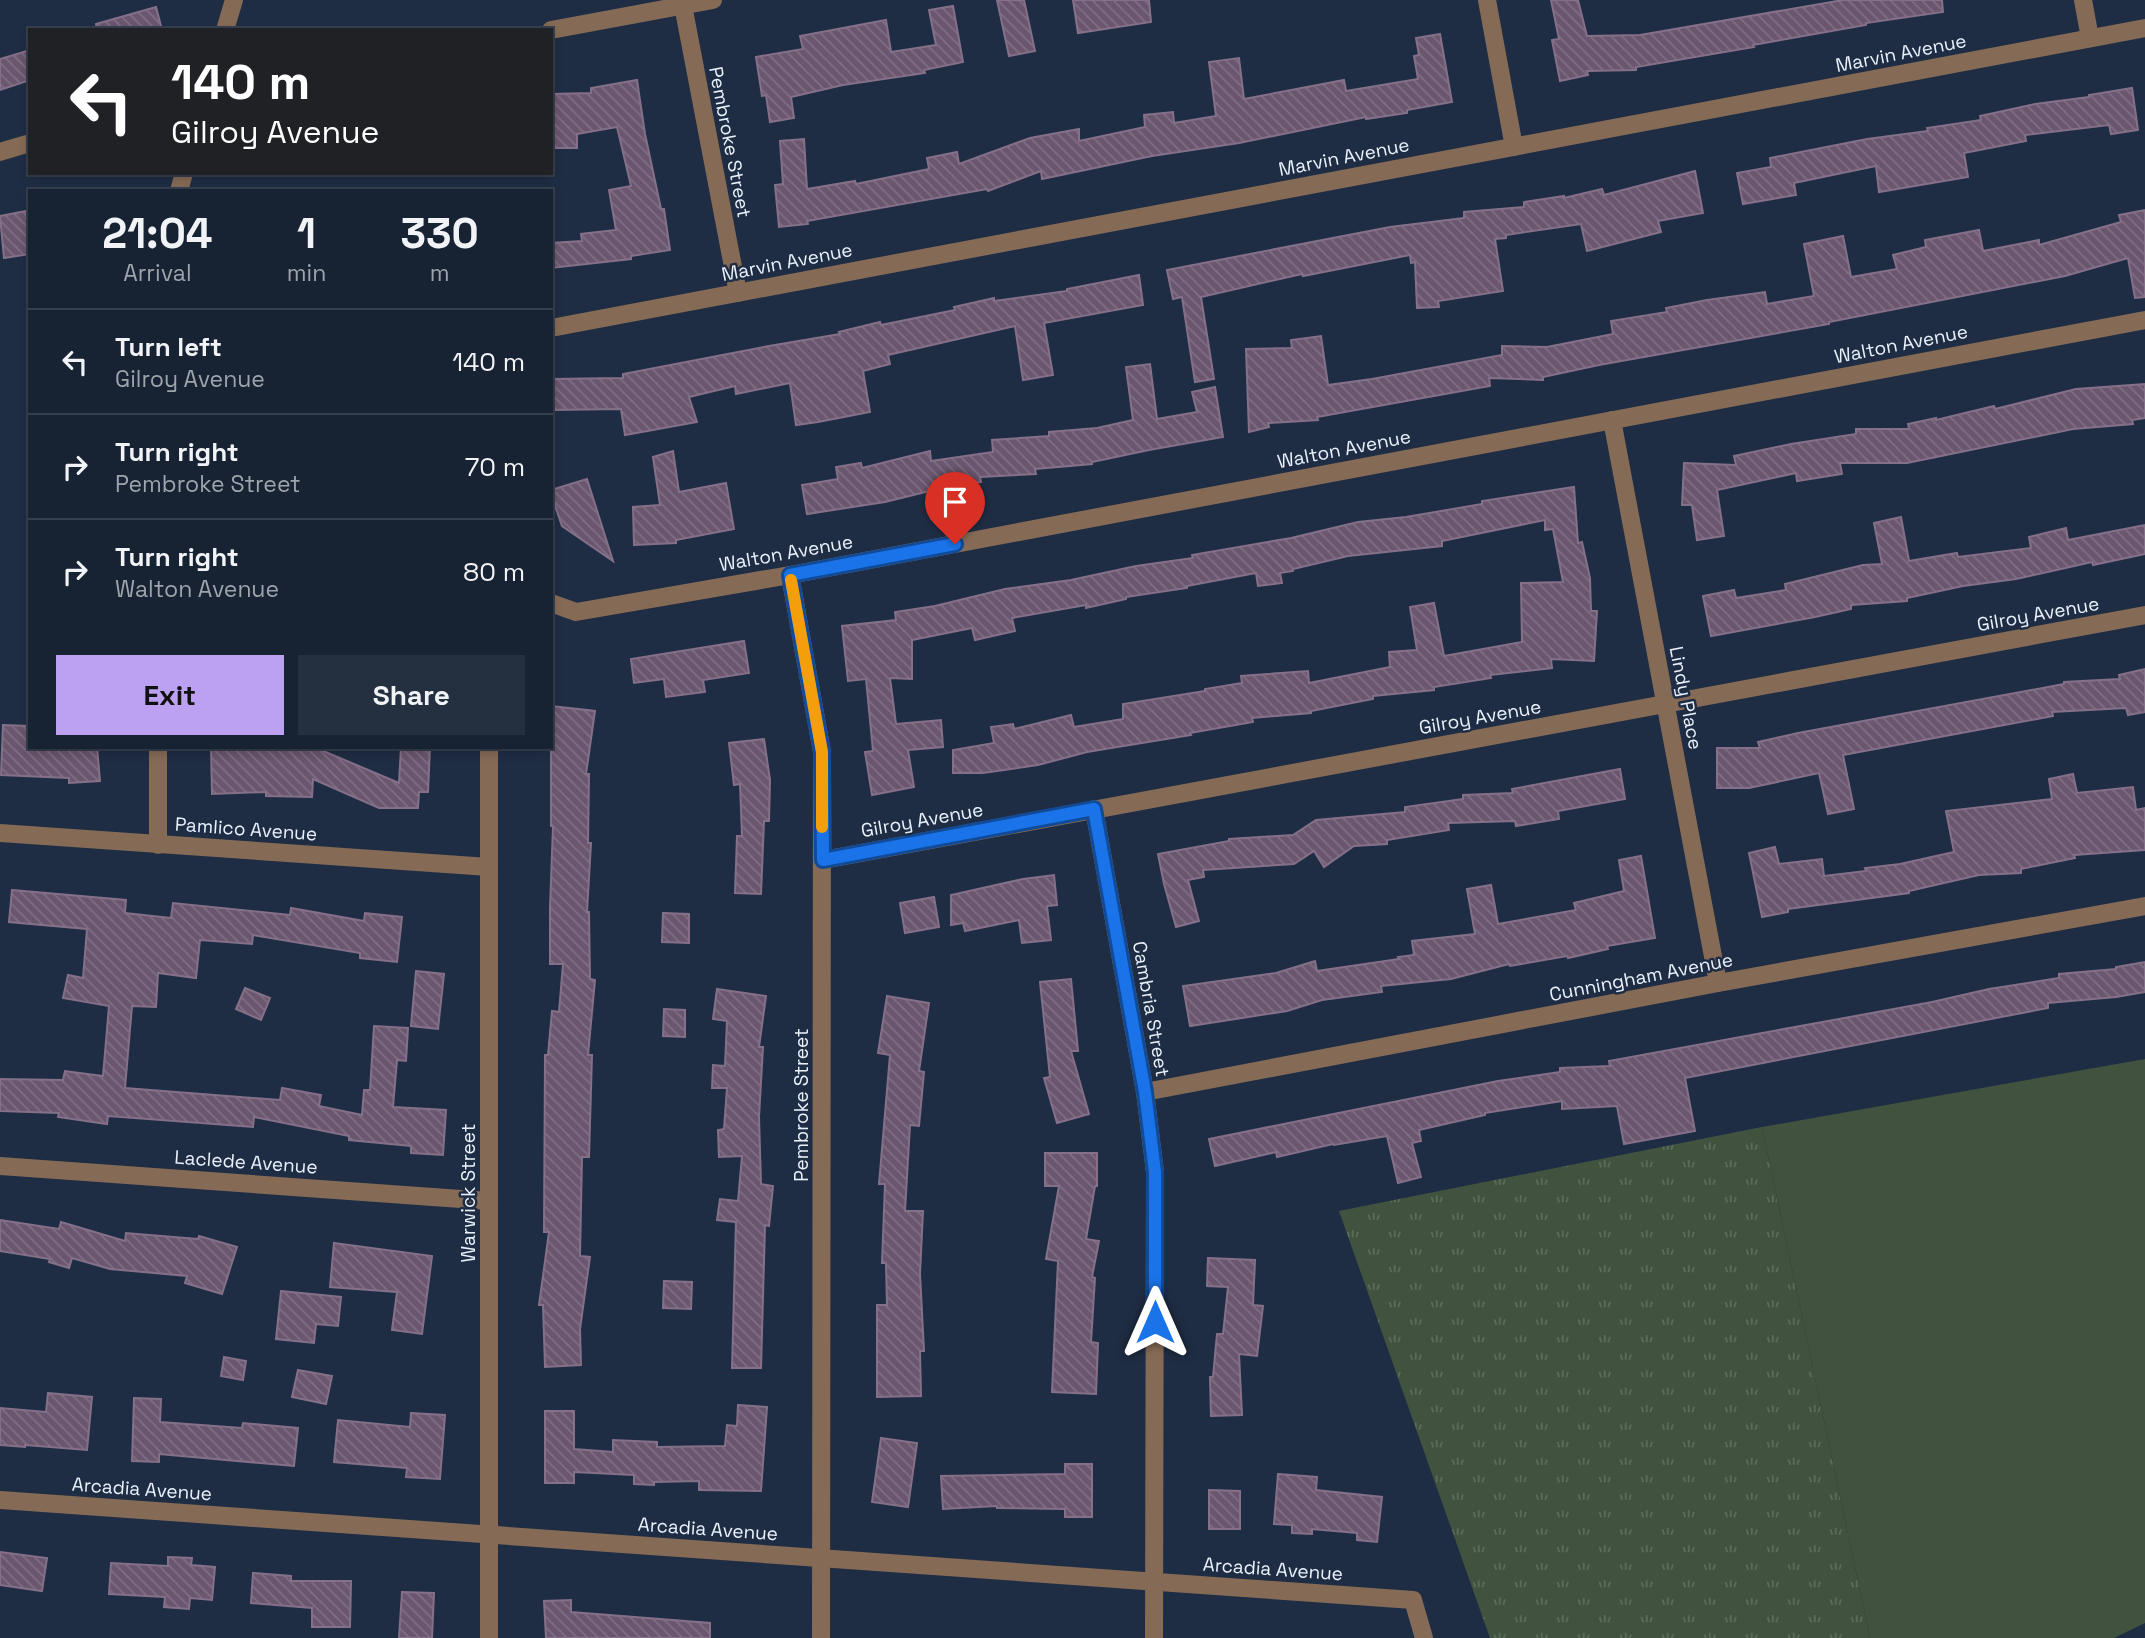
<!DOCTYPE html>
<html lang="en">
<head>
<meta charset="utf-8">
<style>
	:root { --surface:#172233; --page:#242f3f; --text:#f1f3f6; --muted:#9ea4ac; --line:#363f4e; --accent:#bca0f2 }
	body { margin:0; font-family:"Space Grotesk",sans-serif; background:var(--page); color:var(--text); height:100vh; display:flex; flex-direction:column; font-size:26px; white-space:nowrap }
	* { box-sizing:border-box; margin:0 }
	p { font-size:23px; color:var(--muted) }
	.icon { flex:none; width:38px; height:38px; fill:none; stroke:currentColor; stroke-width:2; stroke-linecap:round; stroke-linejoin:round }
	.map { position:relative; flex:1; overflow:hidden }
	.drawer { position:absolute; left:28px; top:189px; width:525px; height:560px; display:flex; flex-direction:column; background:var(--surface); border-radius:0px; box-shadow:0 4px 10px #0003,0 0 0 2px var(--line) }
	.drawer>* { flex:none }
	.top-card { position:absolute; left:28px; top:28px; width:525px; height:147px; border-radius:0px; box-shadow:0 4px 10px #0003,0 0 0 2px var(--line); background:#202124; color:#fff; overflow:hidden }
	.pin { position:absolute; display:grid; place-items:center; width:60px; height:60px; color:#fff; margin:-72px -30px; border-radius:50% 50% 50% 0; rotate:-45deg; box-shadow:0 0 7px #0007 }
	.pin .icon { rotate:45deg }
	.me { position:absolute; width:77px; margin:-38px; rotate:0deg; stroke-linejoin:round; filter:drop-shadow(0 0 5px #0008) }
	.turn { display:flex; align-items:center; gap:24px; height:147px; padding:0 28px; font-size:32px }
	.turn .icon { width:91px; height:91px; stroke-width:2.5 }
	.turn b { display:block; font-size:49px; line-height:60px }
	.eta { display:flex; justify-content:space-evenly; align-items:center; height:119px; text-align:center }
	.eta b { font-size:42px; font-weight:700; line-height:49px }
	.primary-button { display:flex; gap:14px; margin-top:auto; padding:14px 28px }
	.primary-button a { flex:1; height:80px; border-radius:0px; background:var(--accent); color:#111; font-size:28px; font-weight:700; line-height:80px; text-align:center }
	.primary-button a+a { background:var(--page); color:var(--text) }
	ul { padding:0; list-style:none }
	li { display:flex; align-items:center; gap:21px; height:105px; padding:0 28px; border-top:2px solid var(--line) }
	li div { flex:1 }
	li b { display:block; font-size:26px }
	li em { font-style:normal }
	.map>svg:first-child { display:block }
</style>
</head>
<body>
<div class="map">
<svg width="2145" height="1638" viewBox="0 0 2145 1638">
	<defs>
		<pattern id="grass-tufts" width="24" height="20" patternUnits="userSpaceOnUse" patternTransform="scale(1.75)"><rect width="24" height="20" fill="#41533f"/><path d="M3 7l-1-3M5 7V3M7 7l1-3M15 17l-1-3M17 17v-4M19 17l1-3" fill="none" stroke="#5c6c5c"/></pattern>
		<pattern id="building-back-hatch" width="6" height="6" patternUnits="userSpaceOnUse" patternTransform="scale(1.75)"><rect width="6" height="6" fill="#6a566e"/><path d="M-1 5l2 2M0 0l6 6M5-1l2 2" fill="none" stroke="#7f6f84"/></pattern>
	</defs>
	<rect width="100%" height="100%" fill="#1f2d44"/>
	<polygon fill="url(#grass-tufts)" points="1762,1127 1870,1638 1490,1638 1339,1211"/>
	<polygon fill="#41533f" points="2145,1059 2145,1623 2114,1638 1870,1638 1762,1127"/>
	<g fill="url(#building-back-hatch)" stroke="#857089" stroke-width="2">
		<polygon points="997,0 1024,0 1035,51 1009,56"/>
		<polygon points="1073,0 1149,0 1151,22 1078,33"/>
		<polygon points="1551,0 1578,0 1587,36 1640,35 1843,0 1942,0 1943,12 1866,23 1866,25 1753,45 1754,47 1636,67 1636,70 1587,71 1588,75 1560,81 1552,40 1559,39"/>
		<polygon points="953,6 963,62 924,70 925,73 843,85 791,97 794,118 770,122 766,95 762,96 756,57 803,49 800,36 886,20 891,52 936,45 929,10"/>
		<polygon points="156,7 162,30 97,30 96,24"/>
		<polygon points="1440,34 1452,102 1407,110 1407,113 1366,119 1366,117 1239,143 1152,156 1042,179 1041,171 988,191 987,189 807,221 808,224 779,227 775,185 783,184 780,141 804,139 807,189 855,181 856,184 929,169 927,158 957,152 959,164 1030,138 1079,129 1079,141 1145,127 1144,115 1173,112 1174,123 1216,116 1209,62 1239,58 1244,99 1344,80 1346,91 1418,79 1414,56 1419,55 1416,38"/>
		<polygon points="30,50 30,80 0,90 0,59"/>
		<polygon points="637,80 645,134 661,209 664,209 670,250 631,256 631,259 551,268 551,243 582,241 581,234 616,230 609,190 631,186 617,127 577,134 577,148 551,148 551,94 591,93 591,88"/>
		<polygon points="2132,88 2138,130 2111,134 2109,125 2025,135 2026,141 1964,153 1968,177 1879,192 1876,166 1794,183 1796,195 1743,204 1737,173 1771,167 1770,158 1867,139 1928,131 1927,128 1981,120 1980,116 2035,104 2089,97 2089,95"/>
		<polygon points="1695,171 1703,213 1658,221 1661,232 1587,251 1581,224 1506,235 1506,238 1495,239 1503,291 1438,301 1439,307 1417,308 1415,262 1411,263 1410,255 1303,276 1302,274 1201,297 1214,379 1195,382 1182,297 1173,299 1167,270 1390,227 1464,218 1464,212 1524,207 1524,202 1564,196 1564,198 1602,189 1604,195"/>
		<polygon points="2145,210 2145,297 2135,298 2128,258 2065,276 1829,322 1829,324 1599,365 1543,377 1543,380 1489,378 1490,386 1317,417 1318,420 1268,423 1269,427 1249,432 1246,349 1292,348 1291,340 1321,336 1328,385 1372,379 1502,355 1502,346 1547,347 1613,334 1611,321 1667,312 1666,308 1707,300 1765,292 1767,304 1814,296 1804,244 1843,236 1851,277 1897,269 1893,255 1926,247 1925,240 1979,230 1983,251 2039,240 2039,245 2121,222 2119,215"/>
		<polygon points="26,211 30,254 4,258 0,216"/>
		<polygon points="1139,275 1143,305 1044,323 1053,375 1023,380 1015,326 888,355 890,364 863,371 870,412 818,422 796,425 790,383 736,394 735,386 689,397 697,422 625,435 621,409 551,410 551,379 623,378 623,374 769,346 840,334 839,332 880,322 881,325 955,310 954,307 994,298 994,301 1067,291 1067,289"/>
		<polygon points="1150,364 1157,419 1197,412 1192,392 1215,387 1223,437 1149,450 1092,462 1092,464 1035,469 1036,474 980,477 981,482 946,487 885,502 807,514 802,485 838,479 836,467 861,463 862,468 930,451 931,461 993,452 992,440 1049,436 1049,432 1097,428 1133,420 1126,367"/>
		<polygon points="2145,384 2145,418 2132,420 2133,424 2073,429 1907,463 1840,463 1842,474 1797,481 1796,473 1717,490 1724,536 1697,540 1692,505 1682,505 1684,463 1736,465 1734,456 1791,444 1856,434 1856,429 1909,429 1908,424 1936,418 1936,420 1994,406 1995,409 2076,389"/>
		<polygon points="673,451 679,492 726,483 734,529 676,540 676,543 634,545 633,507 660,505 653,457"/>
		<polygon points="587,479 613,561 562,526 551,494 551,490"/>
		<polygon points="1574,487 1578,543 1582,542 1590,578 1591,611 1597,611 1594,661 1551,659 1552,668 1490,675 1491,678 1434,687 1434,690 1373,696 1373,699 1311,711 1311,713 1252,718 1253,722 1190,733 1191,735 1087,752 1038,765 983,773 953,773 953,750 994,743 991,727 1013,724 1014,729 1071,715 1074,727 1123,719 1123,704 1205,691 1205,689 1242,683 1241,676 1308,671 1309,683 1390,667 1389,652 1417,650 1410,607 1434,603 1444,656 1522,642 1521,583 1563,582 1553,529 1545,530 1545,520 1442,541 1442,546 1348,556 1293,569 1293,571 1280,573 1282,583 1258,586 1256,573 1187,586 1187,588 1126,597 1126,599 1086,608 1086,605 1012,618 1015,631 975,640 972,628 912,640 912,679 890,678 896,724 941,720 943,747 908,750 914,787 872,795 865,752 873,751 866,679 848,681 842,626 896,620 895,612 935,606 1005,589 1071,580 1136,566 1193,558 1192,555 1291,538 1358,522 1406,517 1482,504 1482,501"/>
		<polygon points="1901,517 1909,561 1957,553 1958,557 2031,548 2029,537 2066,528 2068,540 2145,525 2145,554 2093,565 2092,562 2016,579 1963,586 1907,598 1907,601 1851,605 1851,609 1815,617 1711,636 1703,596 1734,590 1736,598 1786,590 1785,584 1863,565 1882,564 1874,523"/>
		<polygon points="744,641 749,673 703,680 705,692 666,697 664,679 634,683 631,659"/>
		<polygon points="2145,669 2145,712 2128,715 2126,708 2052,712 2053,716 1843,755 1854,809 1828,814 1819,773 1749,788 1717,788 1717,748 1760,748 1758,742 1798,733 2064,684 2064,682 2120,679 2119,675"/>
		<polygon points="551,706 595,711 586,774 589,774 588,843 591,843 587,912 589,912 590,979 595,980 588,1055 592,1055 589,1157 582,1157 580,1256 590,1257 580,1329 581,1365 545,1367 543,1305 539,1305 549,1232 544,1232 545,1055 548,1055 552,1011 559,1012 563,964 550,964 550,908 553,826 551,826"/>
		<polygon points="3,725 30,726 30,747 97,747 100,781 69,783 69,778 1,775"/>
		<polygon points="764,739 770,780 769,821 764,821 761,894 735,893 737,836 742,836 740,784 734,785 729,743"/>
		<polygon points="211,747 321,750 399,783 401,747 430,747 428,792 419,792 418,808 379,808 313,779 312,797 266,796 266,792 212,794"/>
		<polygon points="1620,769 1625,799 1558,811 1559,819 1516,826 1515,821 1448,823 1449,830 1387,840 1387,844 1354,846 1324,867 1314,851 1294,864 1203,870 1204,877 1188,880 1199,921 1176,927 1164,884 1158,854 1229,841 1229,839 1293,835 1316,820 1405,812 1405,807 1463,799 1463,795 1513,793 1512,789"/>
		<polygon points="2073,774 2077,793 2133,787 2136,810 2145,808 2145,850 2074,855 2075,858 2021,869 2021,873 1979,875 1909,891 1909,893 1788,909 1788,912 1762,917 1749,853 1775,847 1779,864 1822,859 1824,876 1866,871 1865,868 1900,864 1954,852 1946,811 2052,799 2049,779"/>
		<polygon points="1641,856 1655,938 1607,946 1608,949 1568,958 1567,956 1510,966 1509,964 1451,979 1381,986 1382,992 1322,1000 1287,1011 1190,1026 1183,986 1276,973 1315,961 1317,971 1399,959 1398,957 1414,955 1412,941 1475,934 1467,889 1491,885 1498,924 1576,910 1574,903 1624,891 1619,860"/>
		<polygon points="1054,875 1057,905 1047,906 1051,940 1022,943 1019,920 965,931 963,923 951,925 951,895 1023,879"/>
		<polygon points="12,890 126,900 125,913 171,918 173,903 290,915 291,908 364,921 365,913 402,917 397,962 360,958 360,953 253,935 252,944 200,940 196,978 158,973 156,1007 132,1006 125,1088 280,1100 282,1088 321,1095 319,1106 362,1115 364,1090 370,1090 374,1026 408,1028 406,1061 397,1060 393,1107 446,1110 443,1155 411,1153 411,1146 349,1140 349,1136 254,1117 253,1127 108,1116 107,1124 58,1117 59,1113 0,1111 0,1079 63,1080 65,1071 103,1076 109,1006 63,998 68,975 83,978 87,929 9,922"/>
		<polygon points="934,897 939,927 905,933 900,903"/>
		<polygon points="663,913 689,914 689,943 662,942"/>
		<polygon points="2145,962 2145,992 2116,997 2048,1003 2048,1008 1685,1078 1695,1131 1624,1144 1617,1106 1562,1109 1562,1101 1485,1113 1485,1115 1419,1130 1421,1141 1412,1143 1421,1177 1398,1183 1387,1136 1334,1145 1333,1144 1277,1157 1276,1152 1215,1166 1209,1139 1498,1081 1560,1072 1560,1068 1610,1066 1609,1061 1932,1002 1989,989 2059,978 2059,974 2116,969 2116,967"/>
		<polygon points="416,971 444,974 438,1029 411,1026"/>
		<polygon points="1071,979 1078,1051 1071,1051 1089,1114 1057,1123 1044,1078 1050,1077 1040,982"/>
		<polygon points="245,988 270,998 261,1020 236,1009"/>
		<polygon points="717,989 766,996 759,1047 763,1047 759,1117 761,1184 773,1186 769,1226 765,1225 761,1368 732,1368 736,1222 717,1220 720,1199 738,1201 742,1156 719,1157 718,1130 724,1129 727,1088 712,1088 713,1065 725,1066 727,1021 713,1019"/>
		<polygon points="887,996 929,1003 919,1071 924,1072 919,1126 910,1125 905,1211 923,1211 920,1274 924,1351 920,1351 921,1396 877,1397 877,1305 887,1305 886,1263 882,1263 885,1184 879,1184 890,1055 878,1053"/>
		<polygon points="664,1009 685,1010 685,1037 663,1036"/>
		<polygon points="1045,1153 1097,1153 1097,1186 1095,1186 1086,1239 1099,1241 1092,1277 1095,1278 1091,1342 1098,1343 1096,1394 1052,1392 1058,1261 1046,1259 1059,1186 1045,1186"/>
		<polygon points="0,1220 59,1229 61,1222 125,1241 126,1233 198,1239 199,1236 237,1247 222,1294 185,1283 187,1276 110,1269 72,1258 69,1268 49,1262 50,1259 0,1251"/>
		<polygon points="334,1243 432,1256 422,1334 392,1330 397,1292 330,1287"/>
		<polygon points="1208,1258 1255,1260 1253,1305 1263,1306 1257,1356 1239,1354 1242,1415 1211,1416 1210,1377 1213,1377 1217,1334 1223,1334 1228,1287 1207,1286"/>
		<polygon points="664,1281 692,1282 691,1309 663,1308"/>
		<polygon points="281,1291 341,1297 338,1326 316,1324 314,1343 276,1339"/>
		<polygon points="224,1357 246,1361 243,1380 221,1376"/>
		<polygon points="298,1370 332,1376 326,1404 292,1397"/>
		<polygon points="48,1393 92,1397 87,1450 25,1445 25,1447 0,1445 0,1408 46,1412"/>
		<polygon points="134,1398 161,1399 160,1422 242,1428 243,1423 298,1428 294,1466 159,1454 159,1462 132,1461"/>
		<polygon points="738,1405 767,1407 761,1491 699,1490 699,1481 654,1482 654,1485 634,1484 634,1475 574,1472 574,1483 545,1483 545,1411 574,1411 574,1449 613,1452 613,1440 657,1442 657,1447 725,1446 727,1425 737,1426"/>
		<polygon points="411,1413 445,1415 440,1479 406,1477 407,1468 334,1462 338,1420 410,1427"/>
		<polygon points="881,1438 917,1443 908,1507 872,1502"/>
		<polygon points="1065,1464 1092,1464 1092,1517 1065,1517 1065,1509 997,1508 997,1506 943,1509 941,1476 1065,1474"/>
		<polygon points="1278,1474 1317,1477 1316,1490 1382,1497 1377,1542 1357,1540 1357,1533 1312,1529 1312,1534 1292,1533 1292,1525 1274,1524"/>
		<polygon points="1209,1490 1240,1491 1240,1529 1209,1529"/>
		<polygon points="0,1552 47,1558 42,1591 0,1585"/>
		<polygon points="168,1557 192,1558 191,1565 215,1567 212,1600 190,1598 189,1609 164,1607 165,1597 109,1594 111,1563 168,1566"/>
		<polygon points="253,1573 291,1576 291,1581 351,1581 350,1627 312,1627 312,1608 251,1603"/>
		<polygon points="402,1592 434,1593 432,1638 399,1638"/>
		<polygon points="571,1600 571,1612 710,1623 710,1638 546,1638 544,1601"/>
	</g>
	<g fill="none" stroke-linecap="round" stroke-linejoin="round">
		<g stroke="#856b56" stroke-width="18">
			<polyline points="682,0 738,293"/>
			<polyline points="1487,0 1514,147"/>
			<polyline points="2083,0 2090,38"/>
			<polyline points="225,30 234,0"/>
			<polyline points="551,30 713,0"/>
			<polyline points="0,152 30,143"/>
			<polyline points="179,191 184,173"/>
			<polyline points="551,328 2145,28"/>
			<polyline points="1612,420 1718,983"/>
			<polyline points="790,575 822,752 821,1638"/>
			<polyline points="551,603 576,612 790,575 2145,320"/>
			<polyline points="489,747 489,1638"/>
			<polyline points="1094,809 1145,1092 1155,1172 1154,1638"/>
			<polyline points="0,833 489,867"/>
			<polyline points="158,845 158,747"/>
			<polyline points="823,860 2145,615"/>
			<polyline points="1145,1092 1718,983 2145,906"/>
			<polyline points="0,1166 489,1201"/>
			<polyline points="0,1500 1413,1600 1424,1638"/>
		</g>
	</g>
	<g fill="none" stroke-linecap="round" stroke-linejoin="round">
		<defs>
			<polyline id="route" points="955,544 790,575 822,752 823,860 1094,809 1145,1092 1155,1172 1155,1322"/>
		</defs>
		<use href="#route" stroke="#114b97" stroke-width="18"/>
		<use href="#route" stroke="#1a73e8" stroke-width="12"/>
		<polyline stroke="#f59e0b" stroke-width="12" points="791,580 822,752 822,827"/>
	</g>
	<g text-anchor="middle" dominant-baseline="central" stroke-width="5" stroke-linejoin="round" paint-order="stroke">
		<g font-size="19" fill="#e9f1fc" stroke="#1f2d44">
			<text transform="translate(1901 53) rotate(-11)">Marvin Avenue</text>
			<text transform="translate(730 142) rotate(79)">Pembroke Street</text>
			<text transform="translate(1344 157) rotate(-11)">Marvin Avenue</text>
			<text transform="translate(787 262) rotate(-11)">Marvin Avenue</text>
			<text transform="translate(1901 344) rotate(-11)">Walton Avenue</text>
			<text transform="translate(1344 449) rotate(-11)">Walton Avenue</text>
			<text transform="translate(786 553) rotate(-10)">Walton Avenue</text>
			<text transform="translate(2038 614) rotate(-10)">Gilroy Avenue</text>
			<text transform="translate(1686 698) rotate(79)">Lindy Place</text>
			<text transform="translate(1480 717) rotate(-10)">Gilroy Avenue</text>
			<text transform="translate(922 820) rotate(-10)">Gilroy Avenue</text>
			<text transform="translate(246 829) rotate(4)">Pamlico Avenue</text>
			<text transform="translate(1641 977) rotate(-11)">Cunningham Avenue</text>
			<text transform="translate(1151 1009) rotate(80)">Cambria Street</text>
			<text transform="translate(801 1105) rotate(-90)">Pembroke Street</text>
			<text transform="translate(246 1162) rotate(4)">Laclede Avenue</text>
			<text transform="translate(468 1193) rotate(-90)">Warwick Street</text>
			<text transform="translate(142 1489) rotate(4)">Arcadia Avenue</text>
			<text transform="translate(708 1529) rotate(4)">Arcadia Avenue</text>
			<text transform="translate(1273 1569) rotate(4)">Arcadia Avenue</text>
		</g>
	</g>
</svg>
<div class="pin" style="left:955px;top:544px;background:#d93025"><svg class="icon" aria-label="arrive" viewBox="0 0 24 24"><path d="M6 21V4h12l-3 4 3 4H6"/></svg></div>
<svg class="me" style="left:1155px;top:1322px" viewBox="-20 -20 40 40"><path d="M0-17L14 15 0 8-14 15z" fill="#1a73e8" stroke="#fff" stroke-width="4"/></svg>
<div class="top-card">
<div class="turn"><svg class="icon" aria-label="left" viewBox="0 0 24 24"><path d="M17 20v-9H6M10 6l-5 5 5 5"/></svg><div><b>140 m</b>Gilroy Avenue</div></div>
</div>
<section class="drawer">
<div class="eta">
<div><b>21:04</b><p>Arrival</p></div>
<div><b>1</b><p>min</p></div>
<div><b>330</b><p>m</p></div>
</div>
<ul>
<li><svg class="icon" aria-label="left" viewBox="0 0 24 24"><path d="M17 20v-9H6M10 6l-5 5 5 5"/></svg><div><b>Turn left</b><p>Gilroy Avenue</p></div><em>140 m</em></li>
<li><svg class="icon" aria-label="right" viewBox="0 0 24 24"><path d="M7 20v-9h11M14 6l5 5-5 5"/></svg><div><b>Turn right</b><p>Pembroke Street</p></div><em>70 m</em></li>
<li><svg class="icon" aria-label="right" viewBox="0 0 24 24"><path d="M7 20v-9h11M14 6l5 5-5 5"/></svg><div><b>Turn right</b><p>Walton Avenue</p></div><em>80 m</em></li>
</ul>
<div class="primary-button"><a>Exit</a><a>Share</a></div>
</section>
</div>
</body>
</html>
